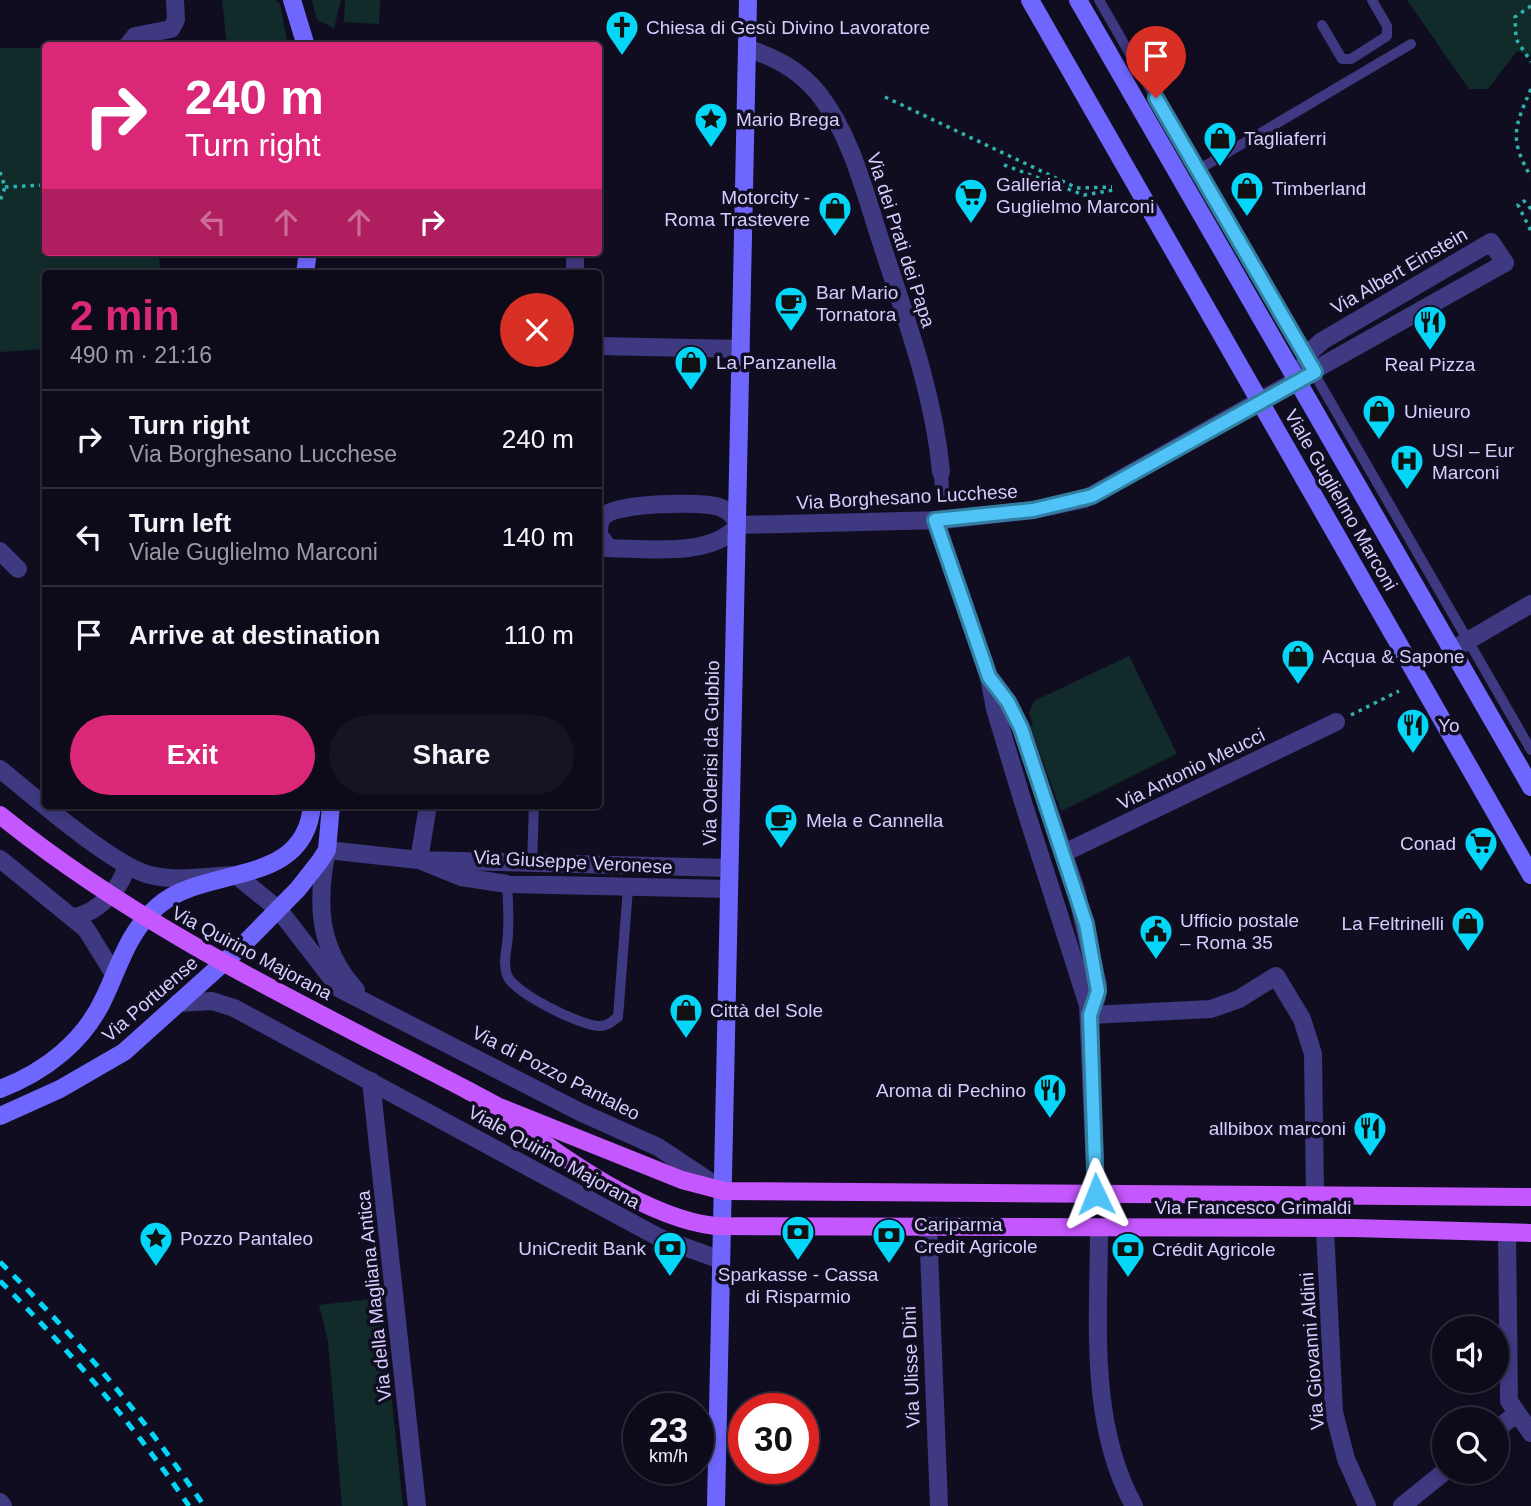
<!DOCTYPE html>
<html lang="en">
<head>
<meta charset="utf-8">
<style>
	:root { --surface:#0d0a19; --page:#161322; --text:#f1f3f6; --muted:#9a9aa2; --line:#2d2b38; --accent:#db2777 }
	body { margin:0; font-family:Arial,sans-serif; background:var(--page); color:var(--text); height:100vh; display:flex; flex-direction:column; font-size:26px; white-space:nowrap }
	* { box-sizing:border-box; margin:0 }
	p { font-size:23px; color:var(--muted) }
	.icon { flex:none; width:38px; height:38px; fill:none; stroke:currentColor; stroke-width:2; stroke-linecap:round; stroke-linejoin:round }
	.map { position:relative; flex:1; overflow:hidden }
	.sheet { position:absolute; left:42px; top:270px; width:560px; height:539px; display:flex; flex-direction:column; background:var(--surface); border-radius:7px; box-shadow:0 4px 10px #0003,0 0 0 2px var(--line) }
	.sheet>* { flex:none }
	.banner { position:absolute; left:42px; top:42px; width:560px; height:214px; border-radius:7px; box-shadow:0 4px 10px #0003,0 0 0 2px var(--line); background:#db2777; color:#fff; overflow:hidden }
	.controls { position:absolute; left:1432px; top:1316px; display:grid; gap:14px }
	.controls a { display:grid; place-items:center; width:77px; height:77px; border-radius:50%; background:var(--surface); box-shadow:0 4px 10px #0003,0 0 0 2px var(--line); font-size:35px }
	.speed { position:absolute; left:623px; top:1393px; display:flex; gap:14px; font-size:35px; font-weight:700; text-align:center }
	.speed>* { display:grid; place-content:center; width:91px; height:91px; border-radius:50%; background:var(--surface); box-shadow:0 4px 10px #0003,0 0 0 2px var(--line); line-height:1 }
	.speed small { font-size:18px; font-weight:400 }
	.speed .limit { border:10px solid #d22; background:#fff; color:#111 }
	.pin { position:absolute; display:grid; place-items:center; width:60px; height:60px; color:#fff; margin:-72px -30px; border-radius:50% 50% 50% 0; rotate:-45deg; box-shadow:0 0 7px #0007 }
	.pin .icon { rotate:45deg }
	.me { position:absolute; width:77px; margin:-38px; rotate:358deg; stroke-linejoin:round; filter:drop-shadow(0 0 5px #0008) }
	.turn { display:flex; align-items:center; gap:24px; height:147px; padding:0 28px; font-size:32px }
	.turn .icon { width:91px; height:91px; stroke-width:2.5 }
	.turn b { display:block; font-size:49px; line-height:60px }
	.lanes { display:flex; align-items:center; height:66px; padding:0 28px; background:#0003; justify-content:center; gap:35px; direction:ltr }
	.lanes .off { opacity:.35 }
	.round { display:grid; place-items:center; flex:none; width:74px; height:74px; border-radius:37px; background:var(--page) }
	.summary { display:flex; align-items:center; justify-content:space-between; height:119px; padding:0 28px }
	h1 { font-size:42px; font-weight:700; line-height:52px; color:var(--accent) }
	.button { display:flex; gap:14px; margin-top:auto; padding:14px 28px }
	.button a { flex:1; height:80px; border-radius:42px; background:var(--accent); color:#fff; font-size:28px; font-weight:700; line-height:80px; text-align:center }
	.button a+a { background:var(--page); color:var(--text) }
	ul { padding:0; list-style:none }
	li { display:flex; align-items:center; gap:21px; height:98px; padding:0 28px; border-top:2px solid var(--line) }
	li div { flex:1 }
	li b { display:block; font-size:26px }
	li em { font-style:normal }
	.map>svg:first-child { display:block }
</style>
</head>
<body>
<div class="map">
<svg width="1531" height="1506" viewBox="0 0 1531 1506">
	<rect width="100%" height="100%" fill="#110d21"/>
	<g fill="#112b2b">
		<polygon points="222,0 275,0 280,4 288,45 227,45"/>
		<polygon points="312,0 341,0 334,28 317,20"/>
		<polygon points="345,0 380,0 379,24 344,22"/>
		<polygon points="1407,0 1531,0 1531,56 1517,51 1488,89 1469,89"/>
		<polygon points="0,48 40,48 40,151 45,151 46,252 159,252 160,273 46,273 45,349 0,352"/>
		<polygon points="1129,656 1177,754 1061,811 1030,727 1033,724 1029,713 1034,701"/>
		<polygon points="381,1298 403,1506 342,1506 328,1341 319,1305"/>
	</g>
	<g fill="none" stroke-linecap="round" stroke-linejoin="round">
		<g stroke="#2fb2ae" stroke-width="3.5" stroke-dasharray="3.5 5" stroke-linecap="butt">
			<polyline points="1531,6 1515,17 1516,39 1531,62"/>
			<path d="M 1531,89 C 1514,128 1509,139 1531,177"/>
			<polyline points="885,97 1077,188 1112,187"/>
			<polyline points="1004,165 1084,195 1114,190"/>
			<polyline points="0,172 5,187 0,201"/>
			<polyline points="5,187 46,185"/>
			<polyline points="1531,209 1524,201 1518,205 1531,231"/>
			<polyline points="1351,715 1399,691"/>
		</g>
		<g stroke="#3e3980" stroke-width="10">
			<polyline points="1099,0 1531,750"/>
			<polyline points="1322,25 1342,59 1351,59 1387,36 1387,26 1372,0"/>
			<polyline points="1198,170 1411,44"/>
			<polyline points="532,864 534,805"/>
			<path d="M 507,884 C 508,900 509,916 508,932 C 508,947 502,961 507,975 C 512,992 581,1026 599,1026 C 608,1026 611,1022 618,1017 L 628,888"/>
		</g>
		<polyline stroke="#3e3980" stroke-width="14" points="941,472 942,490"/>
		<g stroke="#3e3980" stroke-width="18">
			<polyline points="127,46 135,36 171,29 176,20 175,0"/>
			<path d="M 747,48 C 776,58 798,69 818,93 C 852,136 865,194 882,245 C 906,319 934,394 941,472"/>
			<polyline points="575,252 575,273"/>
			<polyline points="598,346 741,349"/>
			<polyline points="935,520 989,677 995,709 1023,802 1088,1005 1096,1194"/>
			<polyline points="738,525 943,520 1033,510 1085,499 1505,263 1491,242 1322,341 1310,352 1298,379"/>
			<path d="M 608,547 L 599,535 C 599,527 599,520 605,515 C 619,503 702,501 719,507 C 728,510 735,516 738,525"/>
			<path d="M 598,548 C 639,547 711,560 738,525"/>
			<polyline points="0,551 18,569"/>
			<polyline points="1452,650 1531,604"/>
			<polyline points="992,680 1008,702 1021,728 1076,890 1098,985 1097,997 1090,1015"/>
			<polyline points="428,805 419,860 729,868"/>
			<polyline points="1064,853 1336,722"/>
			<polyline points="1090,1015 1211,1009 1239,999 1276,976 1302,1019 1313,1054 1315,1194"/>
			<polyline points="371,1081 417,1506"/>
			<polyline points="928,1226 939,1506"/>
			<path d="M 1099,1228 C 1099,1320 1088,1422 1134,1506"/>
			<polyline points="1325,1229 1334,1412 1346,1459 1367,1506"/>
			<polyline points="1507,1232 1509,1401 1531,1433"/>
			<polyline points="1496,1430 1516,1414"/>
			<polyline points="0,1502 3,1506"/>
			<polyline points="1402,1506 1444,1472"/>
		</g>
		<g stroke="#3e3980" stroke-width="18">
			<path d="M 0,769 C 32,795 113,866 150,875 C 177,882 209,876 236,875 L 279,910 L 340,989 L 580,1112 L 658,1147 L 724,1191"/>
			<polyline points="0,859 86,929 114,974"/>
			<path d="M 72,917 C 95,915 123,888 126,865"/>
			<path d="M 356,990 C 318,948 316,904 327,850 L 419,860 L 461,877 L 507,884 L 729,889"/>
			<polyline points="178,1003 212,1001 234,1008 660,1238 721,1260"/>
		</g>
		<g stroke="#6f66fd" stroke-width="18">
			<polyline points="292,0 306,46"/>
			<polyline points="1030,0 1531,875"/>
			<polyline points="1078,0 1531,787"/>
			<polyline points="305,273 308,252"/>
			<path d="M 0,1089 C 45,1072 85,1041 105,996 C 121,962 128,932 158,906 C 206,864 305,889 312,805"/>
			<polyline points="0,1116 60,1089 124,1052 241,947 298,889 320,861 327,850 331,805"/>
			<polyline points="716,1506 748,0"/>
		</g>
		<g stroke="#c457fd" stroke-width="18">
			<polyline points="469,1091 497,1106 682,1180 724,1191 1531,1197"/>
			<path d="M 510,1117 C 560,1158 650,1219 715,1226 L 1353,1228 L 1531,1233"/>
		</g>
		<g stroke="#03d6f6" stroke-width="5" stroke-dasharray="10 9" stroke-linecap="butt">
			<path d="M 0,1262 C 76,1337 145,1418 204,1506"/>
			<path d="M 0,1281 C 70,1351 134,1425 189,1506"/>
		</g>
		<path stroke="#c457fd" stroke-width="18" d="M 0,815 C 142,930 308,1007 469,1091"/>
	</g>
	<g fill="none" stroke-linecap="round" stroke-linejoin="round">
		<defs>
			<polyline id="route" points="1096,1194 1090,1015 1098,991 1086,924 1021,728 1008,702 989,677 935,520 1033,510 1092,496 1315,372 1156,98"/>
		</defs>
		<use href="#route" stroke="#337fa1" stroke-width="18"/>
		<use href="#route" stroke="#4fc3f7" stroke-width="12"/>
	</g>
	<defs>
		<symbol id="church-pin" viewBox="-11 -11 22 30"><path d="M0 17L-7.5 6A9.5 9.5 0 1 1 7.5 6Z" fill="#03d6f6" stroke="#110d21"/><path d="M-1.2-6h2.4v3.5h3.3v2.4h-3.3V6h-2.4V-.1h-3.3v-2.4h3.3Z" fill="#111"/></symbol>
		<symbol id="sight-pin" viewBox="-11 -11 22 30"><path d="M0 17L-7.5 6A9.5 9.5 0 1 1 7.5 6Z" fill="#03d6f6" stroke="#110d21"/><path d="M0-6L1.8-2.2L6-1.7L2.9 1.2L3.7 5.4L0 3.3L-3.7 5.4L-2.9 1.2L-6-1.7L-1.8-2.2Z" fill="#111"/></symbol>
		<symbol id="shop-pin" viewBox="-11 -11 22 30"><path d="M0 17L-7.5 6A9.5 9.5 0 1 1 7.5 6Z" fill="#03d6f6" stroke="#110d21"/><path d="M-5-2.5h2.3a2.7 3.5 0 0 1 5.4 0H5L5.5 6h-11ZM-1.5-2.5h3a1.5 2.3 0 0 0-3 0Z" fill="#111"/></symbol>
		<symbol id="supermarket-pin" viewBox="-11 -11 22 30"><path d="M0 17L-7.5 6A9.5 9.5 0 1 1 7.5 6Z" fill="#03d6f6" stroke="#110d21"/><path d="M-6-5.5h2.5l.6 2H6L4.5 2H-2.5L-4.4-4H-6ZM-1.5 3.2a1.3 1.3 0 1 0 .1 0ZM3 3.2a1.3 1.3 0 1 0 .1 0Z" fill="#111"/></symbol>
		<symbol id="cafe-pin" viewBox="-11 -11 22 30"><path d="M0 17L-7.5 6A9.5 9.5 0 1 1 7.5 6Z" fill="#03d6f6" stroke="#110d21"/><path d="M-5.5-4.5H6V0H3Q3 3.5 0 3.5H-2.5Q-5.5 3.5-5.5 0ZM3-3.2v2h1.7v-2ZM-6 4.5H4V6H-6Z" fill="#111"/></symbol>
		<symbol id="restaurant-pin" viewBox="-11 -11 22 30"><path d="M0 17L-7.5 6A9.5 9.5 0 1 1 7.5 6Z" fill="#03d6f6" stroke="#110d21"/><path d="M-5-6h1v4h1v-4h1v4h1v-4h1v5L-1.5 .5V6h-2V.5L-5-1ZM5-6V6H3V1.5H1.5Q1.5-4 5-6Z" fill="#111"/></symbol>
		<symbol id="hospital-pin" viewBox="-11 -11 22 30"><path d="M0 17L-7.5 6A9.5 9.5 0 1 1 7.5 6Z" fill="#03d6f6" stroke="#110d21"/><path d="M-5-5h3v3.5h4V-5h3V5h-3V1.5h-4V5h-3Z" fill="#111"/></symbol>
		<symbol id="civic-pin" viewBox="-11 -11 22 30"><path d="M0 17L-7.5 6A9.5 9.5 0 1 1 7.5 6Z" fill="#03d6f6" stroke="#110d21"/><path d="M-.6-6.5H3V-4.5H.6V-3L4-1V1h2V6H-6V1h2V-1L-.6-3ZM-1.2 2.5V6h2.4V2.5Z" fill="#111"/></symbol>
		<symbol id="bank-pin" viewBox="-11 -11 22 30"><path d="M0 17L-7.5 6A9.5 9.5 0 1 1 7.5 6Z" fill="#03d6f6" stroke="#110d21"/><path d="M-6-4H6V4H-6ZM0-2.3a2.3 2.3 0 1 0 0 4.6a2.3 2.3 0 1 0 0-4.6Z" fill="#111"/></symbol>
	</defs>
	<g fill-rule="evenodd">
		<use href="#church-pin" x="603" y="8" width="38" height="52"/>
		<use href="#sight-pin" x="692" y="100" width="38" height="52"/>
		<use href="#shop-pin" x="1201" y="119" width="38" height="52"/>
		<use href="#shop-pin" x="1228" y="169" width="38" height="52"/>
		<use href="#supermarket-pin" x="952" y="176" width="38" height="52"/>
		<use href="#shop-pin" x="816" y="189" width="38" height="52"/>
		<use href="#cafe-pin" x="772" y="284" width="38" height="52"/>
		<use href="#restaurant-pin" x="1411" y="303" width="38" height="52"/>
		<use href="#shop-pin" x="672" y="343" width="38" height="52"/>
		<use href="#shop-pin" x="1360" y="392" width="38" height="52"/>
		<use href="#hospital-pin" x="1388" y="442" width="38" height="52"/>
		<use href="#shop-pin" x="1279" y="637" width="38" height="52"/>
		<use href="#restaurant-pin" x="1394" y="706" width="38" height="52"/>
		<use href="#cafe-pin" x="762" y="801" width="38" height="52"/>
		<use href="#supermarket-pin" x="1462" y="824" width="38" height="52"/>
		<use href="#shop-pin" x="1449" y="904" width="38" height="52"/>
		<use href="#civic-pin" x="1137" y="912" width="38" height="52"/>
		<use href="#shop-pin" x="667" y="991" width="38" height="52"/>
		<use href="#restaurant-pin" x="1031" y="1071" width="38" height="52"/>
		<use href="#restaurant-pin" x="1351" y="1109" width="38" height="52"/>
		<use href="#bank-pin" x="779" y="1213" width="38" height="52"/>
		<use href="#bank-pin" x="870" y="1216" width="38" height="52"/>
		<use href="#sight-pin" x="137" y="1219" width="38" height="52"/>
		<use href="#bank-pin" x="651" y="1229" width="38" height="52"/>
		<use href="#bank-pin" x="1109" y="1230" width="38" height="52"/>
	</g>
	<g text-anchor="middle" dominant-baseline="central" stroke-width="7" stroke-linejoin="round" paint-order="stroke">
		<g font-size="19" fill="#d5cefe" stroke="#110d21" text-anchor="start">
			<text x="646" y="27">Chiesa di Gesù Divino Lavoratore</text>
			<text x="736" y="119">Mario Brega</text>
			<text x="1244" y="138">Tagliaferri</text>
			<text x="996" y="184">Galleria<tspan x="996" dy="22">Guglielmo Marconi</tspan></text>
			<text x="1272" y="188">Timberland</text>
			<text x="810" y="197" text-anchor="end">Motorcity -<tspan x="810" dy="22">Roma Trastevere</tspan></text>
			<text x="816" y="292">Bar Mario<tspan x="816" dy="22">Tornatora</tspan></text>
			<text x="716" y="362">La Panzanella</text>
			<text x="1430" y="364" text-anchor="middle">Real Pizza</text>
			<text x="1404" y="411">Unieuro</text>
			<text x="1432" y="450">USI – Eur<tspan x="1432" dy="22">Marconi</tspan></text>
			<text x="1322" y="656">Acqua &amp; Sapone</text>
			<text x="1438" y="725">Yo</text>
			<text x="806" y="820">Mela e Cannella</text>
			<text x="1456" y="843" text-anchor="end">Conad</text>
			<text x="1180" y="920">Ufficio postale<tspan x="1180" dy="22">– Roma 35</tspan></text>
			<text x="1444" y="923" text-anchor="end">La Feltrinelli</text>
			<text x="710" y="1010">Città del Sole</text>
			<text x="1026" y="1090" text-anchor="end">Aroma di Pechino</text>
			<text x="1346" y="1128" text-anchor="end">allbibox marconi</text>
			<text x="914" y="1224">Cariparma<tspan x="914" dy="22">Credit Agricole</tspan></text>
			<text x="180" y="1238">Pozzo Pantaleo</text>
			<text x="646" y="1248" text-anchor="end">UniCredit Bank</text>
			<text x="1152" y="1249">Crédit Agricole</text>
			<text x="798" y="1274" text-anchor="middle">Sparkasse - Cassa<tspan x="798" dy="22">di Risparmio</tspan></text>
		</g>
		<g font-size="19" fill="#d5cefe" stroke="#110d21">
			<text transform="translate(901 240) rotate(72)">Via dei Prati dei Papa</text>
			<text transform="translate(1399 271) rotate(-30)">Via Albert Einstein</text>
			<text transform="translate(907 497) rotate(-3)">Via Borghesano Lucchese</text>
			<text transform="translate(1341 500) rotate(60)">Viale Guglielmo Marconi</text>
			<text transform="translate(711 753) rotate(-89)">Via Oderisi da Gubbio</text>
			<text transform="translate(1191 769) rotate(-26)">Via Antonio Meucci</text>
			<text transform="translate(573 862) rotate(3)">Via Giuseppe Veronese</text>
			<text transform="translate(252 953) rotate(28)">Via Quirino Majorana</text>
			<text transform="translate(150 999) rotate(-41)">Via Portuense</text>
			<text transform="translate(556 1073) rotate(27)">Via di Pozzo Pantaleo</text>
			<text transform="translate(554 1157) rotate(29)">Viale Quirino Majorana</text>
			<text x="1253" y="1207">Via Francesco Grimaldi</text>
			<text transform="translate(374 1296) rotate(-96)">Via della Magliana Antica</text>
			<text transform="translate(1312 1351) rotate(-94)">Via Giovanni Aldini</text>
			<text transform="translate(911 1367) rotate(-92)">Via Ulisse Dini</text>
		</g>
	</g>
</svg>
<div class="controls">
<a><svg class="icon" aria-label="sound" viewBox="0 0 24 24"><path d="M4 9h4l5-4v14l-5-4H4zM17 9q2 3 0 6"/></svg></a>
<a><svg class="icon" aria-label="search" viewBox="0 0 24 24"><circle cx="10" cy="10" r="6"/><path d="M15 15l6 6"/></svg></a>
</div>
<div class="speed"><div>23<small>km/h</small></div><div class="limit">30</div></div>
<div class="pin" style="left:1156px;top:98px;background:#d93025"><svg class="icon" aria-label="arrive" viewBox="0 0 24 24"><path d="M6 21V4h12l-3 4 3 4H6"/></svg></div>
<svg class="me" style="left:1096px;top:1194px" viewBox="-20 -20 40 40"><path d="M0-17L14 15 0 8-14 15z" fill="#4fc3f7" stroke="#fff" stroke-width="4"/></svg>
<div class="banner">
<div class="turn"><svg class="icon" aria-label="right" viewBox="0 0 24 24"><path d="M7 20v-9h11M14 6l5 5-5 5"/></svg><div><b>240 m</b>Turn right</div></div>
<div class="lanes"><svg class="icon off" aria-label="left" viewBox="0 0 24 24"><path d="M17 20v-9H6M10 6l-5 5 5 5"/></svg><svg class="icon off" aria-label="ahead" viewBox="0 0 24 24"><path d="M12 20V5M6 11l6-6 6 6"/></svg><svg class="icon off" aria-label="ahead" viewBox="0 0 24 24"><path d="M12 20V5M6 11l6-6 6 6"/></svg><svg class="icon" aria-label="right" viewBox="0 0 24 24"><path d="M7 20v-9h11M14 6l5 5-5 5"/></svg></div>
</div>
<section class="sheet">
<div class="summary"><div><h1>2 min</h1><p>490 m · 21:16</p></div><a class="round" style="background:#d93025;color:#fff"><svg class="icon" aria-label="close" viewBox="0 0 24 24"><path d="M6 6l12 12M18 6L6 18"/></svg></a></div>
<ul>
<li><svg class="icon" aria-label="right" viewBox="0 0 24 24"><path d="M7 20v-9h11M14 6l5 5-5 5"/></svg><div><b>Turn right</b><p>Via Borghesano Lucchese</p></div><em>240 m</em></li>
<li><svg class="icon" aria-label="left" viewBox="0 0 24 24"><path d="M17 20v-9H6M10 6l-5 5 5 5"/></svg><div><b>Turn left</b><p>Viale Guglielmo Marconi</p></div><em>140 m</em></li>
<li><svg class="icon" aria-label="arrive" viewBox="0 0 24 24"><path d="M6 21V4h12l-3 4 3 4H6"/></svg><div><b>Arrive at destination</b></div><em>110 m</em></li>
</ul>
<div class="button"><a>Exit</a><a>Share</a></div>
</section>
</div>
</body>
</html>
